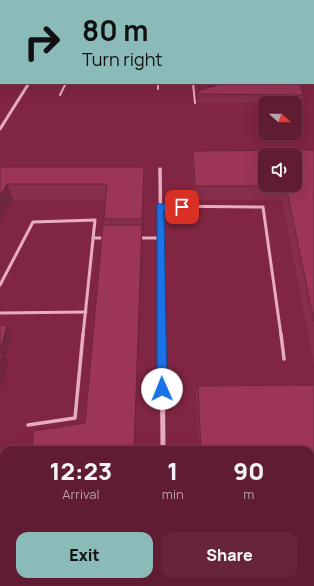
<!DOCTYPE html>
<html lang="en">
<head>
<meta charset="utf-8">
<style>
	:root { --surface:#601c32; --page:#66253a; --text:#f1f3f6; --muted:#baa1ac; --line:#743a4d; --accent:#8bbbb9 }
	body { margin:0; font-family:Manrope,sans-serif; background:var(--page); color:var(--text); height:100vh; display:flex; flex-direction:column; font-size:15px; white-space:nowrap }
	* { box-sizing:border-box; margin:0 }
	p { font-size:13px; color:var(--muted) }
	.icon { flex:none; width:22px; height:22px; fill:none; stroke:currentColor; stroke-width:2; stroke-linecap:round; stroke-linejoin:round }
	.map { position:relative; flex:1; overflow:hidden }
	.details { position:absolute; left:0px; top:446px; width:314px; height:140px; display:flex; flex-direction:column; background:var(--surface); border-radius:12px 12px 0 0; box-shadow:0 4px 16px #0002,0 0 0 1px var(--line) }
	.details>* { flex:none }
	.banner { position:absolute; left:0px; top:0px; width:314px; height:84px; box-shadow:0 4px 16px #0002,0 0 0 1px var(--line); background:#8bbbb9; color:#111; overflow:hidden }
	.needle { width:26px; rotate:111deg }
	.controls { position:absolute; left:258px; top:96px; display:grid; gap:8px }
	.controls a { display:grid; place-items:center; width:44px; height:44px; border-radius:8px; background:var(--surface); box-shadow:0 4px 16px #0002,0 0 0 1px var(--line); font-size:20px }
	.pin { position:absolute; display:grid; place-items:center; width:34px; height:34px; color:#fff; margin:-17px; border-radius:8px; box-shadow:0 2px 6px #0006 }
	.me { position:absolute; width:44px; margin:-22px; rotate:359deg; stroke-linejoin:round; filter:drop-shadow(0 0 3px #0008) }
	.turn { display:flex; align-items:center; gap:14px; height:84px; padding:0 16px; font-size:18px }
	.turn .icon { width:52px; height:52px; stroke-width:2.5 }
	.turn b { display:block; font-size:28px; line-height:34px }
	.eta { display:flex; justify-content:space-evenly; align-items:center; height:68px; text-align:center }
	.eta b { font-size:24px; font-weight:800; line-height:28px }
	.button { display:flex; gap:8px; margin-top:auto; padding:8px 16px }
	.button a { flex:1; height:46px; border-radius:12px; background:var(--accent); color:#111; font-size:16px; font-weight:800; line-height:46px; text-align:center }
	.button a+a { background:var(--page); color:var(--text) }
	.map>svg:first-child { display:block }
</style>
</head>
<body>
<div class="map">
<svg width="314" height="586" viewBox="0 0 314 586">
	<rect width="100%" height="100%" fill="#802542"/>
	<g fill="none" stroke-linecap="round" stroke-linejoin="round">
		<g stroke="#e6acc0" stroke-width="2">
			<polyline points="158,83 158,89"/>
			<polyline points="193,83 195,103"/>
			<polyline points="60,95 66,83"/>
		</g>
		<g stroke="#e6acc0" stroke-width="3">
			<polyline points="160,206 263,207 281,335"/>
			<polyline points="93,238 105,238"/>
			<polyline points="138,238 161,238"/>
			<polyline points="0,285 33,222 95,220 83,335"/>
			<polyline points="0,313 86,312"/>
		</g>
		<g stroke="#e6acc0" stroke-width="3.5">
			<polyline points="281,334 284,359"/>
			<polyline points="28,425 75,418 83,334"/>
		</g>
		<g stroke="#e6acc0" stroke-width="3">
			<polyline points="313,40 314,44"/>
			<polyline points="0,129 29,83"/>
		</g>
		<polyline stroke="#e6acc0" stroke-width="3.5" points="160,169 162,335"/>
		<g stroke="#e6acc0" stroke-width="5">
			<polyline points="162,334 163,450"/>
			<polyline points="310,497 314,497"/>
			<polyline points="0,531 4,531"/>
			<polyline points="235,586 237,582"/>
		</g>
	</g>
	<g fill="#872e4c">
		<polygon points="198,91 303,95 300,104 295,104 295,103 197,103"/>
		<polygon points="314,150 314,365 282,200 194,200 192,165 193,151"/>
		<polygon points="0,167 144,167 144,183 142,241 104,225 104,219 105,200 13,200"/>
		<polygon points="314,385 314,459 310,459 310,450 199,450 196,395 198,386"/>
		<polygon points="259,582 310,582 314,586 257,586"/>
	</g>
	<g fill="#6e253e">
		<polygon points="1,27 1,39 0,41 0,28"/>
		<polygon points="144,167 144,183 143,235 142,219"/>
		<polygon points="7,184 13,200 0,223 0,196"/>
		<polygon points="142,225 142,241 135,450 134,450"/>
		<polygon points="7,326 12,335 6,357 9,361 0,391 0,351"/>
		<rect x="88" y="582" width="2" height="4"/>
	</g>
	<g fill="#9d3558" stroke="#6e253e" fill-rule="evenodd">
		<polygon points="115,0 144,0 145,1 115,1"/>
		<rect x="224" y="0" width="58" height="1"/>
		<polygon points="0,2 1,2 1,27 0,28"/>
		<polygon points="224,83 299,83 303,95 198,94 198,91"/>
		<path d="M 314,150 L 314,322 L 286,186 L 195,186 L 193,151 ZM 265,155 L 295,155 L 295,185 L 265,185 Z"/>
		<polygon points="0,167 144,167 142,219 104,219 107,184 7,184 0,196"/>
		<polygon points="103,225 142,225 134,450 33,450 33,431 85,423"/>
		<polygon points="0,325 7,326 0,351"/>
		<polygon points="3,352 0,363 0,354"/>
		<polygon points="314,385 314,452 310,452 310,450 201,450 198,386"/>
		<polygon points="310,524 314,524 314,586 260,586 262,582 310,582"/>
		<polygon points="17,582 88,582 88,586 15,586"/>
		<polygon points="153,582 228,582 226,586 158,586"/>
	</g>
	<polygon fill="#1a73e8" stroke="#114b97" points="157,204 182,204 186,207 182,210 164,210 167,389 166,393 162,394 159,393 157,389"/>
</svg>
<div class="controls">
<a><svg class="needle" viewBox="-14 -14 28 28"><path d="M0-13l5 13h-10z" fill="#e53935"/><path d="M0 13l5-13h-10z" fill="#baa1ac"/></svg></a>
<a><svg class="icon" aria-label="sound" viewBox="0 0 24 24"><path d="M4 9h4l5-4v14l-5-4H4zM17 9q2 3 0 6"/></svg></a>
</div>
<div class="pin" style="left:182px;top:207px;background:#d93025"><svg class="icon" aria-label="arrive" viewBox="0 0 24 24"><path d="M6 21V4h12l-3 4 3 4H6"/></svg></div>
<svg class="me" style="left:162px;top:389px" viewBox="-20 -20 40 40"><circle r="19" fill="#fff"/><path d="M0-13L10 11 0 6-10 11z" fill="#1a73e8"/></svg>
<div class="banner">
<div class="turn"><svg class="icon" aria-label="right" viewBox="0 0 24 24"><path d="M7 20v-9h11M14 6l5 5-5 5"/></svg><div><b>80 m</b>Turn right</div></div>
</div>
<section class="details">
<div class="eta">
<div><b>12:23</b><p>Arrival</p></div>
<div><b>1</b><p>min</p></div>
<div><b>90</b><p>m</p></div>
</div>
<div class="button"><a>Exit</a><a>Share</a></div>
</section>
</div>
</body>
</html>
